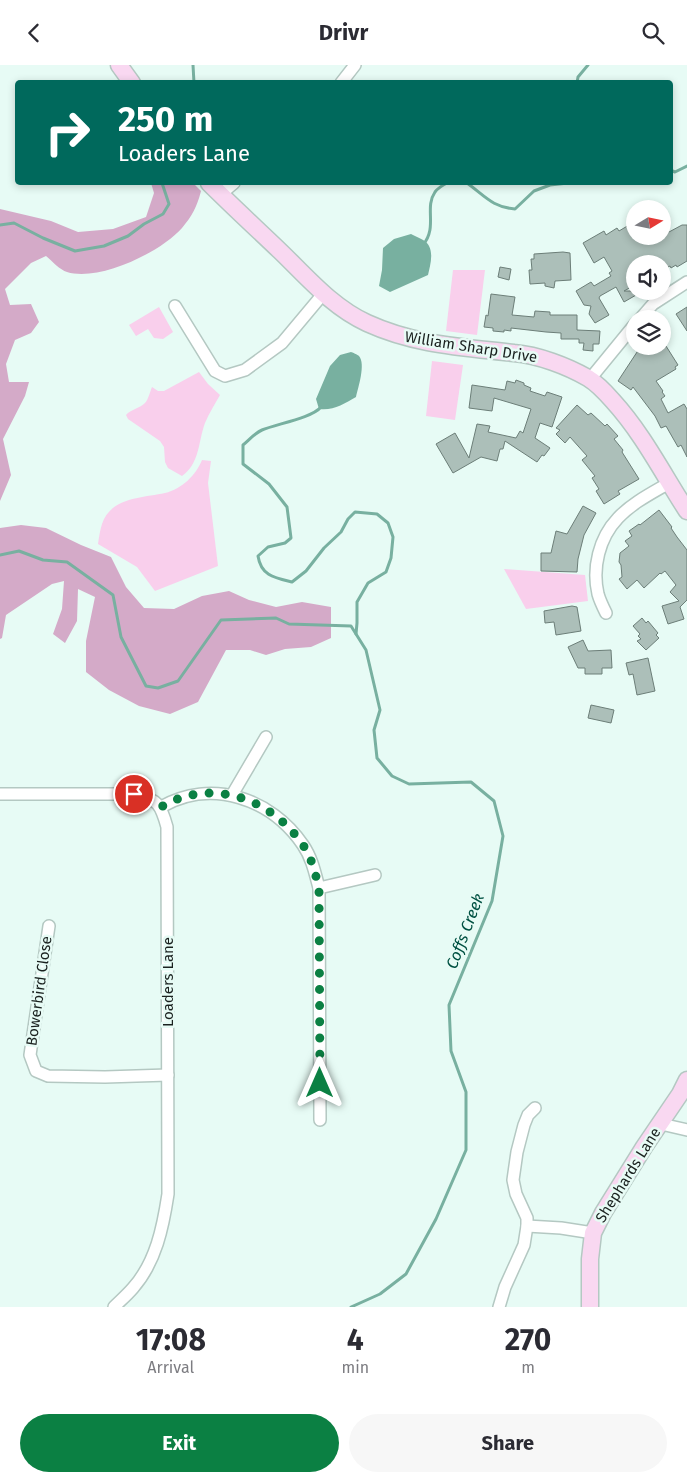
<!DOCTYPE html>
<html lang="en">
<head>
<meta charset="utf-8">
<style>
	:root { --surface:#fff; --page:#f7f7f7; --text:#2b2b33; --muted:#7c7c81; --accent:#0b8043 }
	body { margin:0; font-family:"Fira Sans",sans-serif; background:var(--page); color:var(--text); height:100vh; display:flex; flex-direction:column; font-size:19px; white-space:nowrap }
	* { box-sizing:border-box; margin:0 }
	p { font-size:16px; color:var(--muted) }
	.icon { flex:none; width:28px; height:28px; fill:none; stroke:currentColor; stroke-width:2; stroke-linecap:round; stroke-linejoin:round }
	.map { position:relative; height:1242px; overflow:hidden }
	.details { display:flex; flex-direction:column; background:var(--surface); flex:1 }
	.details>* { flex:none }
	.top-card { position:absolute; left:15px; top:15px; width:658px; height:105px; border-radius:5px; box-shadow:0 2px 8px #0003; background:#00695c; color:#fff; overflow:hidden }
	.needle { width:32px; rotate:80deg }
	.tools { position:absolute; left:626px; top:135px; display:grid; gap:10px }
	.tools a { display:grid; place-items:center; width:45px; height:45px; border-radius:50%; background:var(--surface); box-shadow:0 2px 8px #0003; font-size:25px }
	.pin { position:absolute; display:grid; place-items:center; width:42px; height:42px; color:#fff; margin:-21px; border:2px solid #fff; border-radius:50%; box-shadow:0 1px 5px #0007 }
	.me { position:absolute; width:55px; margin:-28px; rotate:0deg; stroke-linejoin:round; filter:drop-shadow(0 0 4px #0008) }
	.turn { display:flex; align-items:center; gap:18px; height:105px; padding:0 20px; font-size:22px }
	.turn .icon { width:65px; height:65px; stroke-width:2.5 }
	.turn b { display:block; font-size:35px; line-height:42px }
	.eta { display:flex; justify-content:space-evenly; align-items:center; height:85px; text-align:center }
	.eta b { font-size:30px; font-weight:700; line-height:35px }
	.primary-button { display:flex; gap:10px; margin-top:auto; padding:10px 20px }
	.primary-button a { flex:1; height:58px; border-radius:30px; background:var(--accent); color:#fff; font-size:20px; font-weight:700; line-height:58px; text-align:center }
	.primary-button a+a { background:var(--page); color:var(--text) }
	header { display:flex; justify-content:space-between; align-items:center; height:65px; padding:0 20px; background:var(--surface); font-size:22px; font-weight:700 }
	.map>svg:first-child { display:block }
</style>
</head>
<body>
<header><svg class="icon" aria-label="back" viewBox="0 0 24 24"><path d="M15 5l-7 7 7 7"/></svg>Drivr<svg class="icon" aria-label="search" viewBox="0 0 24 24"><circle cx="10" cy="10" r="6"/><path d="M15 15l6 6"/></svg></header>
<div class="map">
<svg width="687" height="1242" viewBox="0 0 687 1242">
	<rect width="100%" height="100%" fill="#e7fbf5"/>
	<g fill="#f9cfec">
		<polygon points="453,205 485,205 477,270 446,266"/>
		<polygon points="159,242 173,267 163,274 154,273 148,264 136,271 129,260"/>
		<polygon points="432,296 463,300 455,355 426,351"/>
		<path d="M 199,307 L 208,319 L 220,330 C 215,339 209,348 205,358 C 198,377 200,398 182,411 L 168,403 L 165,397 L 164,382 L 160,376 L 128,354 L 126,350 C 131,344 139,344 145,338 C 148,335 150,327 152,322 L 158,326 L 164,326 Z"/>
		<path d="M 202,395 L 211,396 L 208,418 L 218,501 L 155,526 L 137,502 L 98,479 C 99,472 100,465 102,459 C 111,432 142,433 165,428 C 182,424 196,410 202,395 Z"/>
		<polygon points="504,504 585,510 588,536 526,544"/>
	</g>
	<g fill="#d4aac8">
		<path d="M 151,118 L 193,118 L 201,126 C 197,142 192,151 182,163 C 161,187 99,217 67,207 C 60,205 52,196 46,191 L 31,198 L 5,224 L 10,240 L 31,239 L 39,257 L 31,268 L 15,275 L 6,299 L 9,317 L 29,317 L 25,331 L 3,374 L 11,410 L 0,436 L 0,144 L 51,156 L 78,167 L 113,164 L 146,152 L 154,128 Z"/>
		<polygon points="21,460 46,463 81,480 111,492 126,522 144,543 174,544 202,531 229,526 249,535 276,542 302,537 331,542 331,573 311,582 285,584 266,590 250,585 226,585 198,637 170,649 139,641 109,625 86,607 86,576 95,532 78,524 77,556 65,578 53,569 62,544 64,516 52,519 6,550 2,573 0,574 0,463"/>
	</g>
	<g fill="#78b0a0">
		<path d="M 411,169 C 416,172 423,174 426,177 C 435,186 430,200 428,210 L 390,227 L 379,221 L 382,205 L 383,183 L 394,174 Z"/>
		<path d="M 351,287 C 352,287 358,290 359,291 C 366,299 358,323 356,332 C 344,339 333,346 319,344 L 316,334 L 330,301 L 340,290 Z"/>
	</g>
	<g fill="none" stroke-linecap="round" stroke-linejoin="round">
		<g stroke="#78b0a0" stroke-width="3">
			<polyline points="193,0 194,18"/>
			<polyline points="577,18 578,12 588,0"/>
			<polyline points="670,105 675,107 687,101"/>
			<path d="M 467,118 C 485,131 492,142 515,144 L 534,126 L 550,120 L 568,118"/>
			<polyline points="0,160 14,158 43,173 75,186 104,181 128,171 144,159 163,149 169,139 162,118"/>
			<path d="M 423,180 C 438,162 424,143 435,127 C 438,123 443,120 447,118"/>
			<path d="M 321,342 C 312,353 276,359 262,365 C 255,368 249,375 243,380 L 243,399 L 269,419 L 287,442 L 291,473 L 285,478 L 268,482 L 258,491 C 261,511 275,513 292,517 L 306,506 L 324,483 L 341,467 L 348,454 L 355,447 L 377,449 L 388,458 L 393,472 L 391,493 L 386,507 L 368,518 L 357,537 L 357,558 L 356,569"/>
			<polyline points="0,490 19,486 43,495 67,497 113,530 121,572 146,621 158,623 178,616 221,555 276,553 289,559 351,561 366,585 380,645 374,665 377,693 392,711 409,719 471,717 494,736 503,771 492,836 449,940 451,986 466,1027 466,1085 436,1154 406,1209 380,1229 351,1242"/>
		</g>
	</g>
	<g fill="#acbfb9" stroke="#6c7e78">
		<polygon points="629,160 630,162 632,160 635,165 635,171 639,171 643,178 653,172 654,174 658,171 662,171 662,169 668,166 669,167 682,160 687,160 687,196 677,202 676,200 671,203 670,201 662,205 662,199 635,199 635,220 624,226 643,226 624,237 616,222 600,231 599,233 609,250 595,258 589,249 591,241 584,240 576,226 591,217 594,221 611,211 609,208 612,206 604,192 594,198 583,178 604,166 606,170 617,163 619,166"/>
		<polygon points="563,187 570,188 571,215 555,216 554,223 545,221 545,218 530,219 529,205 532,205 531,194 534,194 534,189"/>
		<polygon points="500,202 511,204 509,215 498,212"/>
		<polygon points="491,229 515,232 512,250 534,252 535,246 550,247 550,250 577,250 577,265 600,266 599,279 593,279 593,286 583,285 584,278 579,278 579,274 561,274 561,268 546,267 511,263 511,266 504,265 504,267 493,266 493,263 484,262 486,250 488,251"/>
		<polygon points="687,242 687,266 676,249"/>
		<polygon points="641,281 666,281 678,300 675,302 676,304 656,316 663,326 662,327 665,331 661,334 668,348 684,339 687,344 687,392 681,380 678,382 666,361 661,363 655,351 633,322 631,325 618,316"/>
		<polygon points="516,315 524,318 524,320 531,323 530,326 545,331 547,327 562,332 552,362 540,358 535,373 550,383 544,391 542,390 537,397 505,376 503,384 500,384 497,396 481,392 453,408 436,379 455,368 469,393 477,359 490,361 488,367 516,373 520,366 523,368 531,344 494,333 492,346 469,343 472,320 505,325 507,316 515,318"/>
		<polygon points="577,340 588,350 591,348 605,361 607,359 618,371 614,374 623,385 622,387 639,414 618,426 620,429 604,439 596,426 599,424 592,413 595,411 582,395 587,391 570,372 565,378 556,369 560,365 556,363"/>
		<polygon points="583,441 596,448 584,470 578,494 577,507 541,506 541,488 551,488 556,466 567,469"/>
		<polygon points="659,445 672,462 671,463 677,472 687,485 687,535 680,542 684,554 668,559 662,541 679,536 670,527 676,520 665,506 661,509 660,508 644,523 637,515 627,524 619,514 622,512 621,500 619,497 620,488 629,481 625,476 632,471 629,466 639,459 640,460"/>
		<polygon points="572,541 577,542 581,566 556,570 554,557 545,558 544,546"/>
		<polygon points="642,553 646,558 648,556 658,568 656,570 659,573 646,585 637,576 641,574 638,571 640,569 633,561"/>
		<polygon points="583,575 588,586 611,585 612,603 602,603 602,609 585,609 585,603 578,603 568,582"/>
		<polygon points="648,593 655,626 637,630 633,609 629,610 626,598"/>
		<polygon points="591,640 614,645 611,658 588,653"/>
	</g>
	<g fill="none" stroke-linecap="round" stroke-linejoin="round">
		<defs>
			<g id="street">
				<polyline points="341,18 355,0"/>
				<polyline points="221,129 234,118"/>
				<polyline points="175,241 215,306 225,311 245,305 282,278 323,229"/>
				<polyline points="640,254 653,239 687,217"/>
				<polyline points="590,314 635,259"/>
				<path d="M 606,548 C 603,542 600,536 598,529 C 592,503 599,473 618,453 C 632,438 652,428 669,418"/>
				<path d="M 0,729 L 135,729 C 158,734 161,740 167,762 L 168,1129 C 163,1162 156,1197 133,1223 C 127,1230 120,1236 114,1242"/>
				<polyline points="232,730 266,672"/>
				<path d="M 161,742 C 211,713 271,733 303,780 C 312,793 315,808 319,823 L 320,1055"/>
				<polyline points="319,823 375,810"/>
				<polyline points="49,861 30,990 36,1006 48,1011 105,1012 168,1010"/>
				<polyline points="661,1059 687,1065"/>
				<polyline points="527,1161 561,1163 593,1168"/>
				<polyline points="499,1242 505,1222 524,1180 527,1161 527,1153 516,1129 513,1115 517,1087 524,1060 528,1050 535,1043"/>
			</g>
			<g id="secondary">
				<polyline points="119,0 132,18"/>
				<path d="M 209,118 C 232,141 256,163 280,186 C 307,212 332,242 367,258 C 415,280 462,282 514,288 C 538,290 567,301 588,313 C 598,319 606,328 613,336 C 643,369 663,409 687,446"/>
				<polyline points="590,1242 590,1194 593,1168 603,1148 644,1082 680,1029 687,1015"/>
			</g>
		</defs>
		<use href="#street" stroke="#b4c8c2" stroke-width="14"/>
		<use href="#secondary" stroke="#b4c8c2" stroke-width="19"/>
		<use href="#street" stroke="#fff" stroke-width="11"/>
		<use href="#secondary" stroke="#f9d8f1" stroke-width="16"/>
	</g>
	<g fill="none" stroke-linecap="round" stroke-linejoin="round">
		<path stroke="#0b8043" stroke-width="9" stroke-dasharray="0 16.2" d="M 134,729 L 150,734 L 161,742 C 211,712 271,733 303,780 C 312,793 315,808 319,823 L 320,1018"/>
	</g>
	<g text-anchor="middle" dominant-baseline="central" stroke-width="5" stroke-linejoin="round" paint-order="stroke">
		<g font-size="15" fill="#1a211f" stroke="#e7fbf5">
			<text transform="translate(471 282) rotate(9)">William Sharp Drive</text>
			<text transform="translate(168 917) rotate(-90)">Loaders Lane</text>
			<text transform="translate(39 926) rotate(-82)">Bowerbird Close</text>
			<text transform="translate(628 1110) rotate(-58)">Shephards Lane</text>
		</g>
		<g font-size="16" font-style="italic" fill="#005142" stroke="#e7fbf5">
			<text transform="translate(465 866) rotate(-69)">Coffs Creek</text>
		</g>
	</g>
</svg>
<div class="tools">
<a><svg class="needle" viewBox="-14 -14 28 28"><path d="M0-13l5 13h-10z" fill="#e53935"/><path d="M0 13l5-13h-10z" fill="#7c7c81"/></svg></a>
<a><svg class="icon" aria-label="sound" viewBox="0 0 24 24"><path d="M4 9h4l5-4v14l-5-4H4zM17 9q2 3 0 6"/></svg></a>
<a><svg class="icon" aria-label="layers" viewBox="0 0 24 24"><path d="M12 4l9 5-9 5-9-5zM3 14l9 5 9-5"/></svg></a>
</div>
<div class="pin" style="left:134px;top:729px;background:#d93025"><svg class="icon" aria-label="arrive" viewBox="0 0 24 24"><path d="M6 21V4h12l-3 4 3 4H6"/></svg></div>
<svg class="me" style="left:320px;top:1018px" viewBox="-20 -20 40 40"><path d="M0-17L14 15 0 8-14 15z" fill="#0b8043" stroke="#fff" stroke-width="4"/></svg>
<div class="top-card">
<div class="turn"><svg class="icon" aria-label="right" viewBox="0 0 24 24"><path d="M7 20v-9h11M14 6l5 5-5 5"/></svg><div><b>250 m</b>Loaders Lane</div></div>
</div>
</div>
<section class="details">
<div class="eta">
<div><b>17:08</b><p>Arrival</p></div>
<div><b>4</b><p>min</p></div>
<div><b>270</b><p>m</p></div>
</div>
<div class="primary-button"><a>Exit</a><a>Share</a></div>
</section>
</body>
</html>
